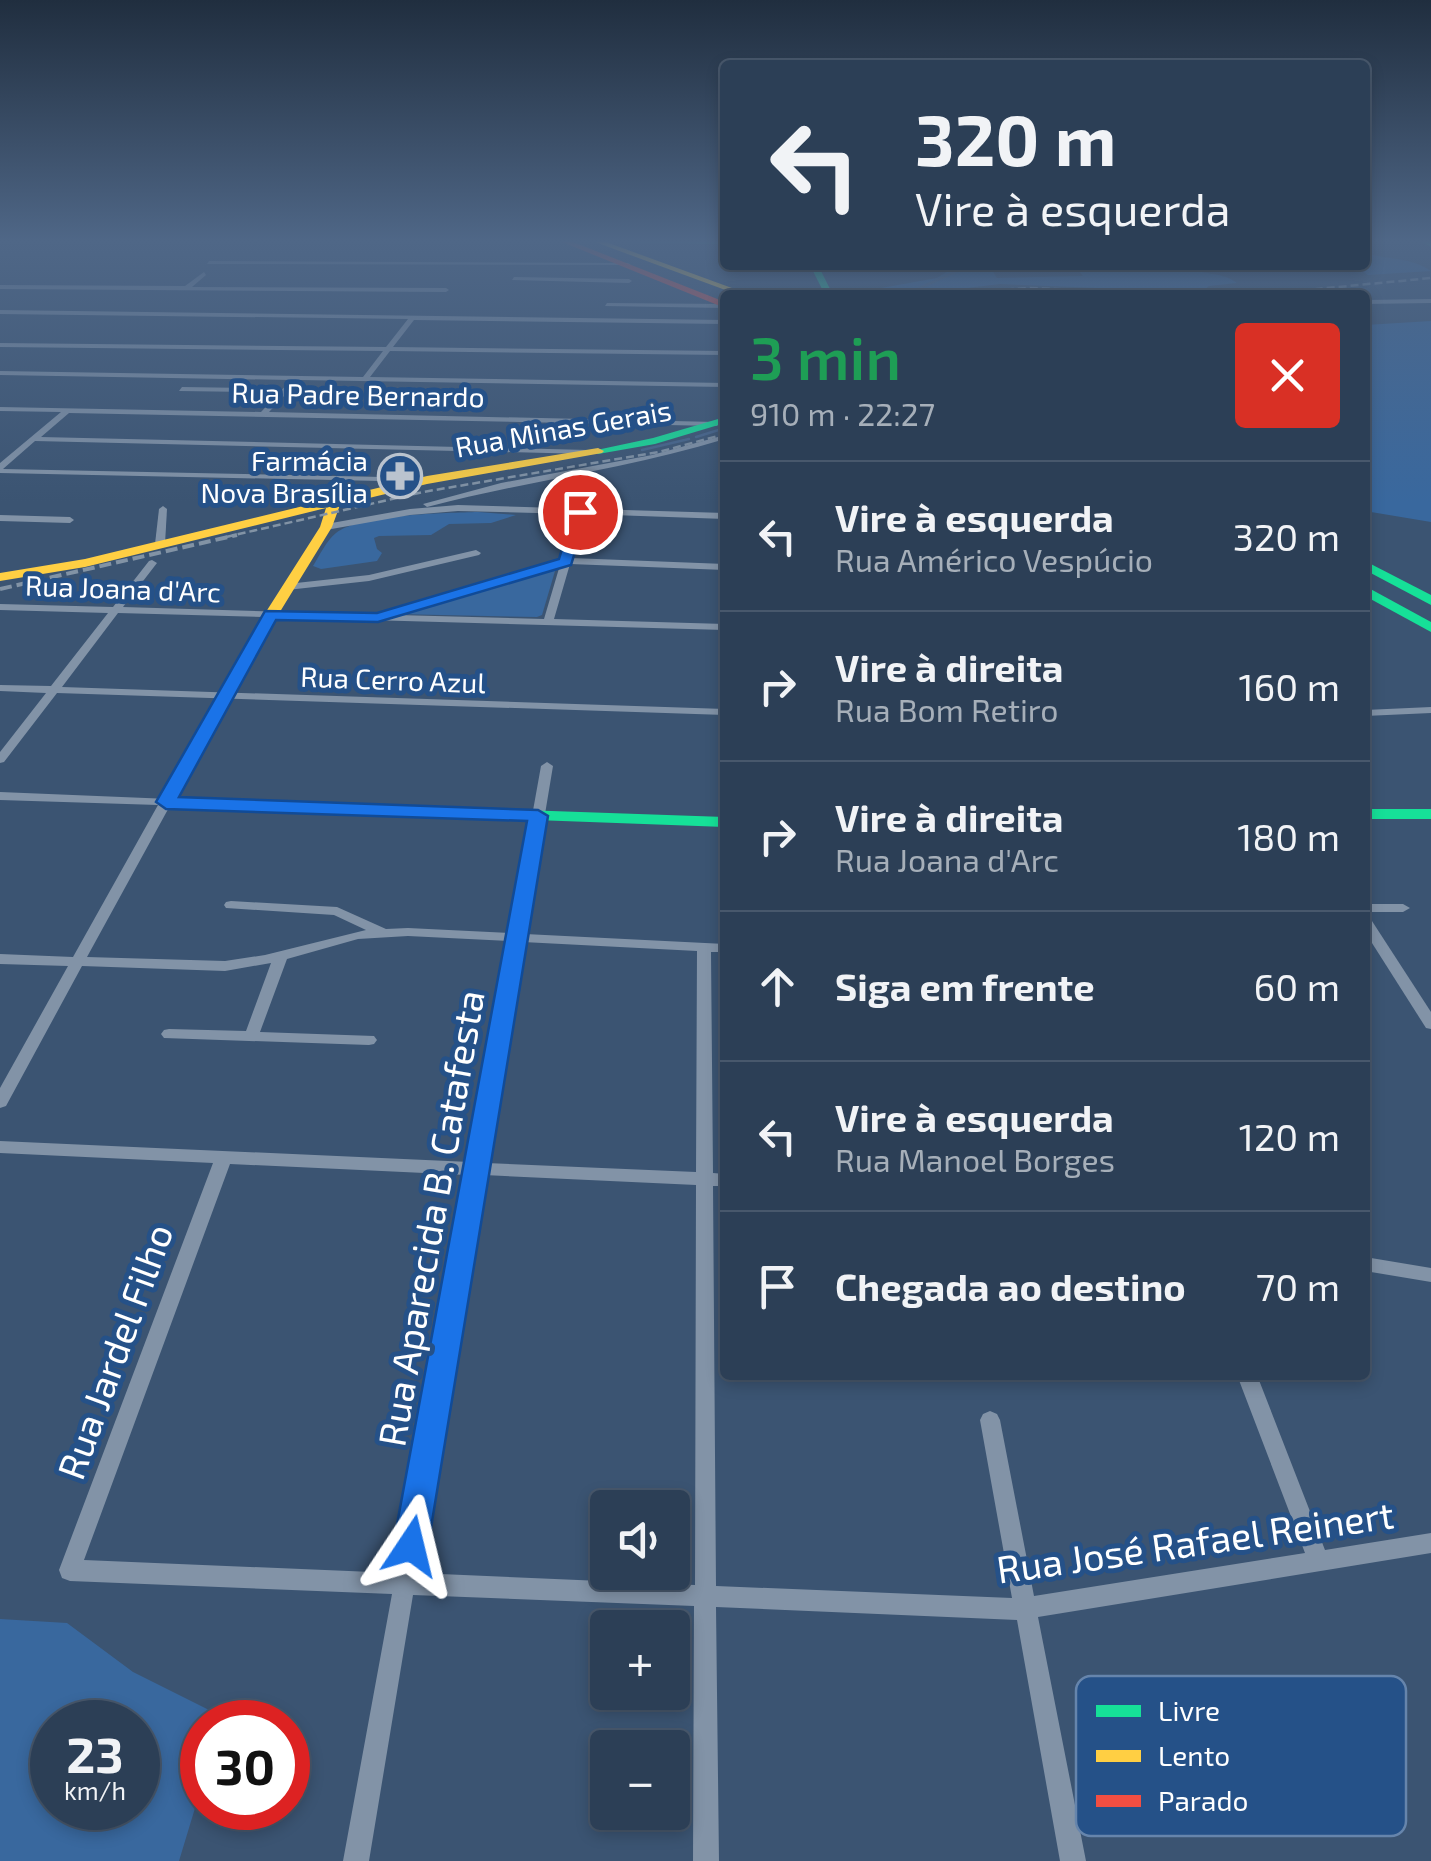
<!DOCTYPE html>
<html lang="pt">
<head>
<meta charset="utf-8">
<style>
	:root { --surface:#2c3f56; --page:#34465c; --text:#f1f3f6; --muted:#a6afb9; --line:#48586c }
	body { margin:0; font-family:"Exo 2",sans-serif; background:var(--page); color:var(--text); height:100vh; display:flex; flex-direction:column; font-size:38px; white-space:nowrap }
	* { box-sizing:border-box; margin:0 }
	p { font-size:32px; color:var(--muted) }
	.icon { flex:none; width:55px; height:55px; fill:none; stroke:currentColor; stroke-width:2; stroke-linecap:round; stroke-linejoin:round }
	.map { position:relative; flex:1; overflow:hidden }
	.drawer { position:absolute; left:720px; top:290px; width:650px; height:1090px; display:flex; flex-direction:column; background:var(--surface); border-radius:10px; box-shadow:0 5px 15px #0003,0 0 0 2px var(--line) }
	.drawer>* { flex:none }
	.guide { position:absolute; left:720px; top:60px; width:650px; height:210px; border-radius:10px; box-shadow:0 5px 15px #0003,0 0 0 2px var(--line); background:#2c3f56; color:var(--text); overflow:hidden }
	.controls { position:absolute; left:590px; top:1490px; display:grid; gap:20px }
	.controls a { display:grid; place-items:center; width:100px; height:100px; border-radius:10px; background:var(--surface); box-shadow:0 5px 15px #0003,0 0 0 2px var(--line); font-size:50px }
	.speed { position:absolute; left:30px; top:1700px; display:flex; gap:20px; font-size:50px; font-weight:700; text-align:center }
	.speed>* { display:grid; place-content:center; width:130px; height:130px; border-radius:50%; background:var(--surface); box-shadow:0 5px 15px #0003,0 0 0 2px var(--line); line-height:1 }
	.speed small { font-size:25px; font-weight:400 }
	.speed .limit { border:15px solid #d22; background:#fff; color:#111 }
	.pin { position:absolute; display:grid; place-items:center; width:85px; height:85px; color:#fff; margin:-42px; border:5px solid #fff; border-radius:50%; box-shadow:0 2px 10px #0007 }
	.me { position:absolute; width:110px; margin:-55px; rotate:10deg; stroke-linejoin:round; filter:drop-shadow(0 0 8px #0008) }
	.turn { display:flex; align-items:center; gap:35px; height:210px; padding:0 30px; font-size:45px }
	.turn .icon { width:130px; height:130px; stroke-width:2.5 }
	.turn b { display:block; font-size:70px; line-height:85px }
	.round { display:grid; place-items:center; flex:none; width:105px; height:105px; border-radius:10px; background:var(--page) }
	.overview { display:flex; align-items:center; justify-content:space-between; height:170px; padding:0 30px }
	h1 { font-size:60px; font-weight:600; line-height:75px; color:#1e9e55 }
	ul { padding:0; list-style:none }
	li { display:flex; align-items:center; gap:30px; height:150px; padding:0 30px; border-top:2px solid var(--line) }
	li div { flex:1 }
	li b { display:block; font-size:38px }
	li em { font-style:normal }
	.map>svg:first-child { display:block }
</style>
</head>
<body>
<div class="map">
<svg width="1431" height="1861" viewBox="0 0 1431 1861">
	<rect width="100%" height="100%" fill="#3b5472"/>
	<g fill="#39689e" fill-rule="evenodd">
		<path d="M 1365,253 C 1388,260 1411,257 1431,271 L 1368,275 L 1352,265 L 1365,265 Z"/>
		<path d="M 958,265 L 990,267 L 997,278 L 1083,276 L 1076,267 L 1184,265 C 1202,277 1220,270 1237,283 L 1209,286 L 1201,292 L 1000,284 L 909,295 L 842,295 L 937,278 Z"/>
		<polygon points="1431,321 1431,522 1365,511 1365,325"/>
		<path d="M 478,512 L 516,515 L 491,523 L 449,524 L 431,535 L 379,536 L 374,538 L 377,549 L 382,553 L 377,561 L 321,569 L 313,566 C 320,555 326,541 336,533 C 360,514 447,513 478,512 Z"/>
		<polygon points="547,569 555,571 542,615 537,617 394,614"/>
		<path d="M 0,1619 L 67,1623 L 133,1672 L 223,1717 L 222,1722 L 202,1722 L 202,1785 L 179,1861 L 0,1861 ZM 138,1722 L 138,1808 L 52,1808 L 52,1722 Z"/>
	</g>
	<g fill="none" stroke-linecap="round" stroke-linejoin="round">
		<g stroke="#47658b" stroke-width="2.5">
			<polyline points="889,295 918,289 970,265"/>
			<polyline points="696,437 725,428"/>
			<polyline points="642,450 689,439"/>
		</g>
		<g fill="#8293a7" fill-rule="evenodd">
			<polygon points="209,261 628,263 631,265 207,264"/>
			<polygon points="947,265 949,268 722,268 725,266"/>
			<polygon points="993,265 1042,265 995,268"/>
			<polygon points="1210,265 1217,265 1225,271 1220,272"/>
			<polygon points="204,272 206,275 192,287 446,288 449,290 446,292 0,289 0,285 185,286"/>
			<polygon points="514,277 629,279 632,281 629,283 512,280"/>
			<polygon points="951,293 985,293 988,295 948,295"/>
			<polygon points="1431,299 1431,303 1365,304 1365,300"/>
			<polygon points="607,303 725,304 725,308 605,306"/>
			<polygon points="0,310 725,320 725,324 414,320 393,347 725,351 725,355 390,351 370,377 725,383 725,387 299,380 269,412 716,422 720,424 716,426 69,413 41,437 588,450 592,452 588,454 35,441 3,469 430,478 430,482 427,482 0,473 0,463 61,412 0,411 0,407 261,412 291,380 0,375 0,371 363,377 383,351 0,347 0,343 386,347 408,319 0,314"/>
			<polygon points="182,387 249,388 253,390 249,392 179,391"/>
			<path d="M 725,435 L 725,439 C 627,469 526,481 427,507 L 423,504 L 501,483 L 652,455 Z"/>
			<path d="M 458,505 L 725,513 L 725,519 L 584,514 L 571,558 L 725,564 L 725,570 L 570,564 L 554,619 L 725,624 L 725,630 L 118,613 L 62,687 L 725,709 L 725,715 L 57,693 L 4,762 L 0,763 L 0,752 L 46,693 L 0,691 L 0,685 L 51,686 L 108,613 L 0,610 L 0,604 L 113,607 L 149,561 L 152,560 L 157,563 L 123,607 L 389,615 L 390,611 L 562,559 L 575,514 L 458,511 L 410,515 L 326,530 L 322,527 L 326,524 L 410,509 ZM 560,565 L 544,619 L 397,615 Z"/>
			<polygon points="163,506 167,509 165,544 160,547 155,544 159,509"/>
			<polygon points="0,515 70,517 74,520 70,523 0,521"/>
			<polygon points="476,550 481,553 479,555 369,581 287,590 282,587 287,584 369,575"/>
			<polygon points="1431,707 1431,713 1365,716 1365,710"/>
			<path d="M 547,762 L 553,766 L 525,934 L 725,944 L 725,952 L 711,952 L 713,1173 L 725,1174 L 725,1186 L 713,1186 L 716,1586 L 1012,1598 L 980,1420 L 983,1414 L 990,1411 L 997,1414 L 1000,1420 L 1034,1596 L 1305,1553 L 1237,1375 L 1257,1375 L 1325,1550 L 1431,1533 L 1431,1553 L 1038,1617 L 1086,1861 L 1060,1861 L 1017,1620 L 716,1607 L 719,1861 L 693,1861 L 694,1606 L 413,1595 L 369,1861 L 343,1861 L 392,1594 L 70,1581 L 62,1578 L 59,1570 L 213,1163 L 0,1153 L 0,1141 L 470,1162 L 509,941 L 408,936 L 358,939 L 287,959 L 260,1032 L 374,1036 L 377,1040 L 374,1044 L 369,1045 L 164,1038 L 161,1034 L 164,1030 L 169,1029 L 246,1031 L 271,963 L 225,971 L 82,966 L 6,1106 L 0,1108 L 0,1088 L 68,966 L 0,964 L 0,954 L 73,957 L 158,805 L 0,800 L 0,792 L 170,799 L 172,802 L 87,957 L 225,961 L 265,955 L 366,930 L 334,915 L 226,908 L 224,905 L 226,902 L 231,901 L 337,907 L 386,929 L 408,928 L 511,933 L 541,766 ZM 523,942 L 697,951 L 696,1172 L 486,1163 ZM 230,1164 L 467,1175 L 396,1573 L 84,1560 ZM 484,1175 L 696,1185 L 695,1585 L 417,1573 Z"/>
			<polygon points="1365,904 1403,904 1410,908 1403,912 1365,912"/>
			<polygon points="1365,917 1370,918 1431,1012 1431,1029 1426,1028 1365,932"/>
			<polygon points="1365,1257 1431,1268 1431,1282 1365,1271"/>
		</g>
		<g fill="#16e098" fill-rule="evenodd">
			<polygon points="625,242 721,242 717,244"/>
			<polygon points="1422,242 1431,242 1431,247"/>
			<polygon points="810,265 818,265 833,295 825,295"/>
			<polygon points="725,417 725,423 655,444 598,454 592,451 653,438"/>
			<polygon points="1365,561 1431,595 1431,605 1365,570"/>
			<polygon points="1365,586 1431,622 1431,632 1365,596"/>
			<polygon points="209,799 725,817 725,827 203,808 200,804 203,800"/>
			<rect x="1365" y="809" width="66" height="10"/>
		</g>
		<g fill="#ffcf43" fill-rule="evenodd">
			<polygon points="595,242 606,242 751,295 739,295"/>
			<polygon points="598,448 604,451 602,453 427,484 340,505 332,527 278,615 177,797 215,800 218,804 215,808 209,809 166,807 157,802 264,615 320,527 326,508 85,567 0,581 0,573 85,559 427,476"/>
		</g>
		<polygon fill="#f24e42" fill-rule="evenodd" points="562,242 573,242 725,302 725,308"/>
		<g stroke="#8293a5" stroke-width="2.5" stroke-dasharray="8 4" stroke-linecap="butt">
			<polyline points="922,295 1030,288 1210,295"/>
			<polyline points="1255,295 1431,278"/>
			<polyline points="226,537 423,492 659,452 725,434"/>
		</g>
		<polyline stroke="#8293a5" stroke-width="4" stroke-dasharray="12 5" stroke-linecap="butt" points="0,589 237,535"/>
	</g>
	<linearGradient id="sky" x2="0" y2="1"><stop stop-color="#202e3f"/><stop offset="0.48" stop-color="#4f6787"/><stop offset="1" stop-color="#4f6787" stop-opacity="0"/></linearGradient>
	<rect width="1431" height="502" fill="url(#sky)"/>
	<polygon fill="#1a73e8" stroke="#114b97" stroke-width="2.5" points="580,507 587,512 571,565 378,622 276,620 179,797 538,810 548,816 428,1546 423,1559 411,1564 398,1559 393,1546 527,821 166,809 156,802 265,611 377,613 559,559 573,512"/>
	<defs>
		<symbol id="pharmacy-ring" viewBox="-11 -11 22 22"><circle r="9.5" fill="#255188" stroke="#bac3ce" stroke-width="1.5"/><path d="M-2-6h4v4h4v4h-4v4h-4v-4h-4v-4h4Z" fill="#bac3ce"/></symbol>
	</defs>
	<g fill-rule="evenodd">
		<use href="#pharmacy-ring" x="375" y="451" width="50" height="50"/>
	</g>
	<g text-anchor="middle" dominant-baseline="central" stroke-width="10" stroke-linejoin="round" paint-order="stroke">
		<g font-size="28" fill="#fff" stroke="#255188">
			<text transform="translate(358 394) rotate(1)">Rua Padre Bernardo</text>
			<text transform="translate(563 428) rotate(-10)">Rua Minas Gerais</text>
			<text transform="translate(123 588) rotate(2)">Rua Joana d'Arc</text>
			<text transform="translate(393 679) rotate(2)">Rua Cerro Azul</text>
		</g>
		<g font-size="28" fill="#fff" stroke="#255188" text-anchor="end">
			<text x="368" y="460">Farmácia<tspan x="368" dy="32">Nova Brasília</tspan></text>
		</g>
		<g font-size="38" fill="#fff" stroke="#255188">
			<text transform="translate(430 1218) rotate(-80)">Rua Aparecida B. Catafesta</text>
			<text transform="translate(114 1351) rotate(-70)">Rua Jardel Filho</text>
			<text transform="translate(1195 1541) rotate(-8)">Rua José Rafael Reinert</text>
		</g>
	</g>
	<rect x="1076" y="1676" width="330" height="160" rx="15" fill="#255188" stroke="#6685ac" stroke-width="2.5"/>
	<rect x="1096" y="1705" width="45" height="12" fill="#16e098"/>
	<rect x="1096" y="1750" width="45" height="12" fill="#ffcf43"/>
	<rect x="1096" y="1795" width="45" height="12" fill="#f24e42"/>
	<g font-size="28" fill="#fff">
		<text x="1158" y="1721">Livre</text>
		<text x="1158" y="1766">Lento</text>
		<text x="1158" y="1811">Parado</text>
	</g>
</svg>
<div class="controls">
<a><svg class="icon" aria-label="sound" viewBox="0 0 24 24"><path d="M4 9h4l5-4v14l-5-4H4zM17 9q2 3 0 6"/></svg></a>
<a>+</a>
<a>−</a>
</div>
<div class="speed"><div>23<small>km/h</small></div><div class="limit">30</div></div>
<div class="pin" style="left:580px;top:512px;background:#d93025"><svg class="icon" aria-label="arrive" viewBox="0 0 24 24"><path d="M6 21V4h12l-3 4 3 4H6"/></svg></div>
<svg class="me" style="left:411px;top:1546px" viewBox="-20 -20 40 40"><path d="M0-17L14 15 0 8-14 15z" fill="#1a73e8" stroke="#fff" stroke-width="4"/></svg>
<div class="guide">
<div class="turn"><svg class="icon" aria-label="left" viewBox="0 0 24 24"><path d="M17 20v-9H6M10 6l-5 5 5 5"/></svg><div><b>320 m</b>Vire à esquerda</div></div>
</div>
<section class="drawer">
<div class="overview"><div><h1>3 min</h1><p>910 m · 22:27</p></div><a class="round" style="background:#d93025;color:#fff"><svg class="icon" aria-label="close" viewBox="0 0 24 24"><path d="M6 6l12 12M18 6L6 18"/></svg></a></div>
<ul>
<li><svg class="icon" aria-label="left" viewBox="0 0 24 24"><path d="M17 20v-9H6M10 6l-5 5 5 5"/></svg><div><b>Vire à esquerda</b><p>Rua Américo Vespúcio</p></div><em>320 m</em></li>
<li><svg class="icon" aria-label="right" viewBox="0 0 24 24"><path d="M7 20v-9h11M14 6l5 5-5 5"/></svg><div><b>Vire à direita</b><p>Rua Bom Retiro</p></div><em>160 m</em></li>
<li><svg class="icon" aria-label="right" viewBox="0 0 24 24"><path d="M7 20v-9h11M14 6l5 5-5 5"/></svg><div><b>Vire à direita</b><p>Rua Joana d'Arc</p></div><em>180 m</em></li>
<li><svg class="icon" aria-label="ahead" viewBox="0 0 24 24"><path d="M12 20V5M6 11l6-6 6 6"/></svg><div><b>Siga em frente</b></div><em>60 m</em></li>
<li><svg class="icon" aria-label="left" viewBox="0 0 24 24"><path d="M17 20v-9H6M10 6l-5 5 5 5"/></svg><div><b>Vire à esquerda</b><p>Rua Manoel Borges</p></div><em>120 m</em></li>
<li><svg class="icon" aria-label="arrive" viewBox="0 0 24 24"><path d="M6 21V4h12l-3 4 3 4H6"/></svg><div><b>Chegada ao destino</b></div><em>70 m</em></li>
</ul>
</section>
</div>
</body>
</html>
